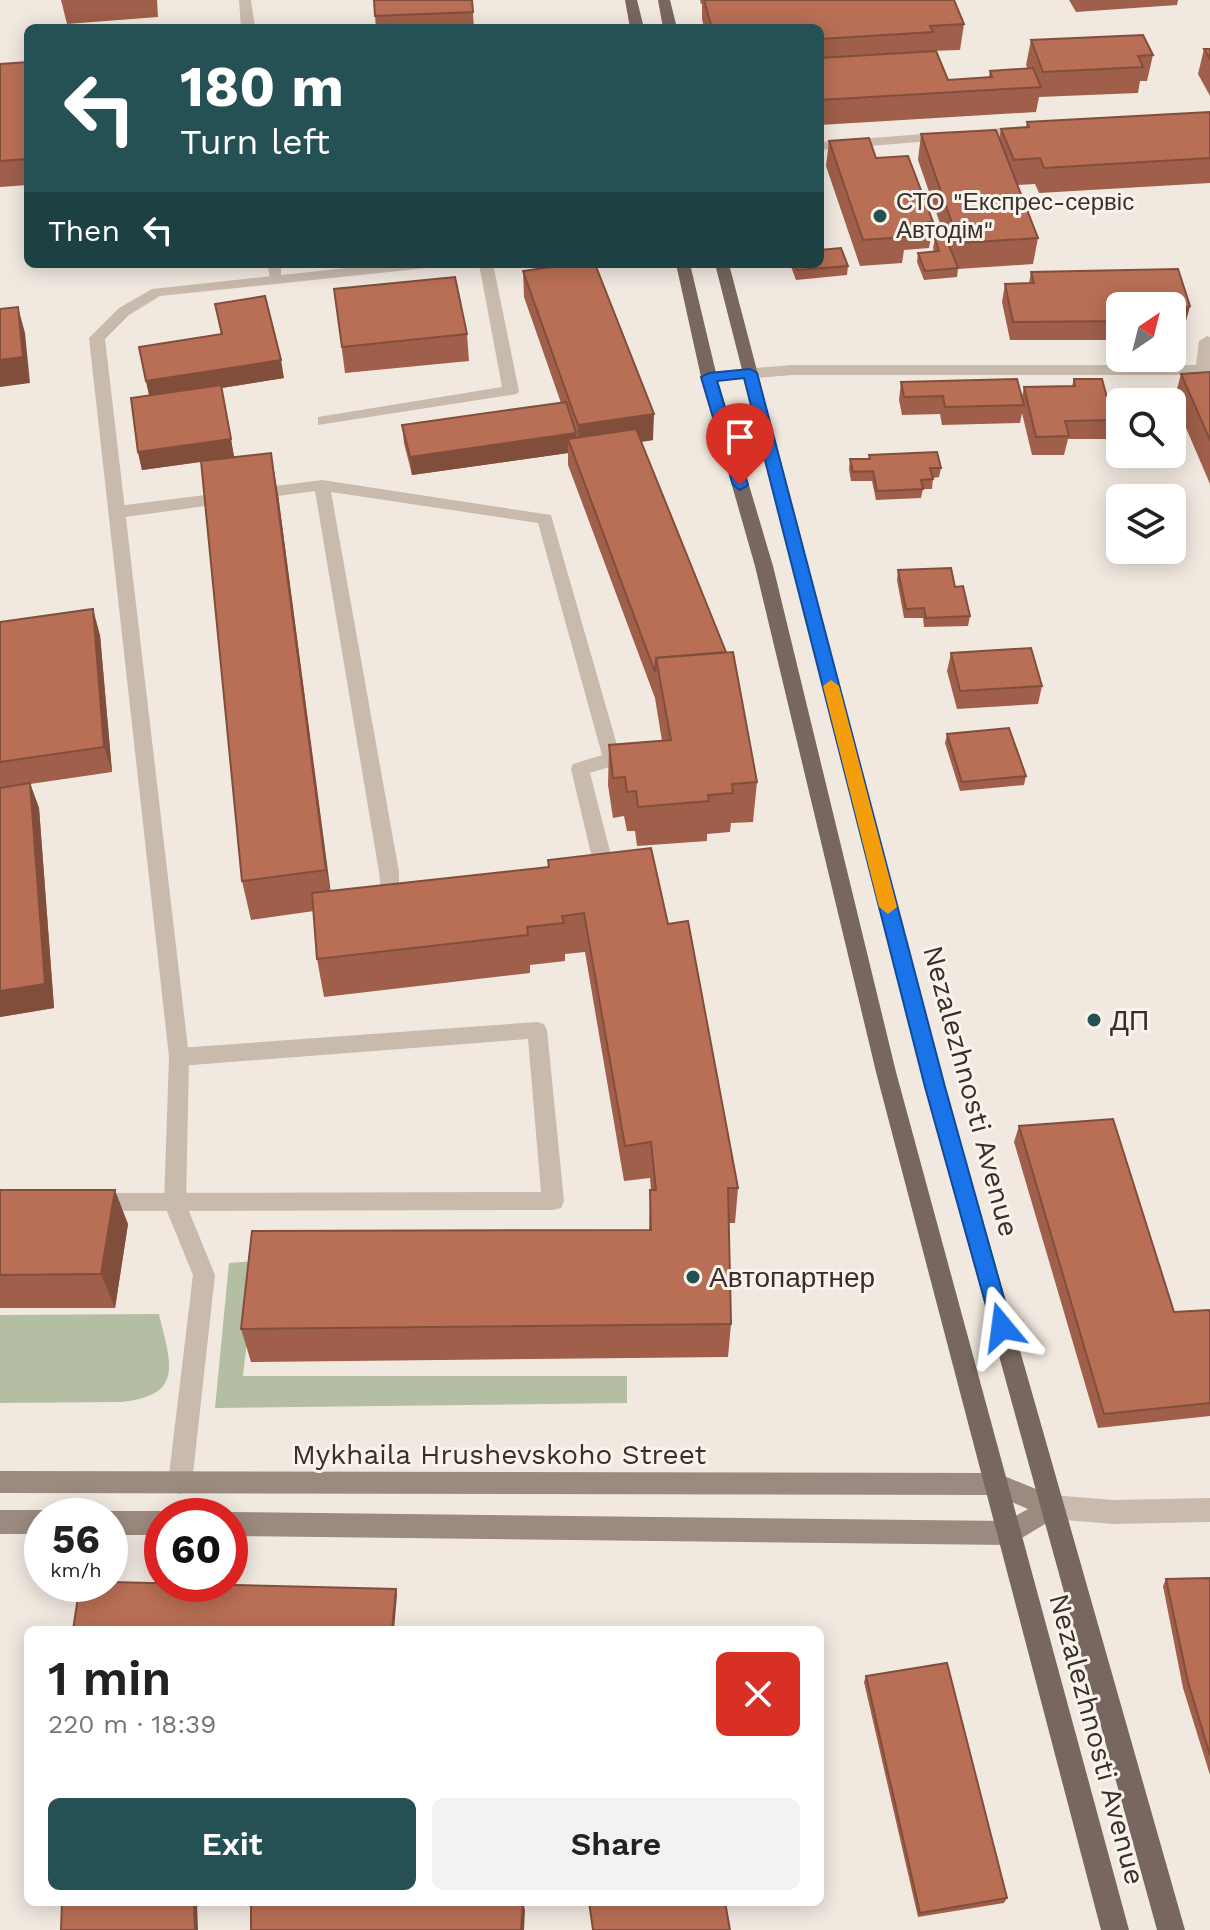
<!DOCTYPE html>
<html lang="en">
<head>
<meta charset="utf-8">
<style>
	:root { --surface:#fff; --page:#f2f2f2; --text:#222; --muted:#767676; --accent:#255054 }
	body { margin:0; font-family:"Work Sans",sans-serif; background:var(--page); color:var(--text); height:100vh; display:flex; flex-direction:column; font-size:30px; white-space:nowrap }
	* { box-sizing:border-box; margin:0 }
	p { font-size:26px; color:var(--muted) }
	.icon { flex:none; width:44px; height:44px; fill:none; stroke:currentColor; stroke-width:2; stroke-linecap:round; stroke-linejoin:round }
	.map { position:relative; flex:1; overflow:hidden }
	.side { position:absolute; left:24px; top:1626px; width:800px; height:280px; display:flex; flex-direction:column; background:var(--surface); border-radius:12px; box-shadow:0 4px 20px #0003 }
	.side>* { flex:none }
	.hud { position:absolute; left:24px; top:24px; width:800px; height:244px; border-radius:12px; box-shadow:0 4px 20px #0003; background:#255054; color:#fff; overflow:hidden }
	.needle { width:52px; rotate:35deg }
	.fabs { position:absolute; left:1106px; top:292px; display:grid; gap:16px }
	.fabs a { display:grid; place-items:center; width:80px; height:80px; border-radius:12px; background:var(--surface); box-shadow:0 4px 20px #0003; font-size:40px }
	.speed { position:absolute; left:24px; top:1498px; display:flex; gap:16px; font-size:40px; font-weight:700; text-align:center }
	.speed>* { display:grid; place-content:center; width:104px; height:104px; border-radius:50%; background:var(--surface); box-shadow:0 4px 20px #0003; line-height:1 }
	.speed small { font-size:20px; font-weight:400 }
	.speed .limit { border:12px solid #d22; background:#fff; color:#111 }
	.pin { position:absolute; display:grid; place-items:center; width:68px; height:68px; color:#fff; margin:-82px -34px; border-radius:50% 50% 50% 0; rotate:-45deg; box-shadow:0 0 8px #0007 }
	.pin .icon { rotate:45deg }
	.me { position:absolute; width:88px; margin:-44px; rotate:344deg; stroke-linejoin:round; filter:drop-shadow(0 0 6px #0008) }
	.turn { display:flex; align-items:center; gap:28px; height:168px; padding:0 24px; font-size:36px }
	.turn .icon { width:104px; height:104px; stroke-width:2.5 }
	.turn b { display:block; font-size:56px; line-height:68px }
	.then { display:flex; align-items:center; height:76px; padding:0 24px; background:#0003; gap:16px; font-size:30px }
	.round { display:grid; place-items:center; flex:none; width:84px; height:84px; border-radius:12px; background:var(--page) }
	.summary { display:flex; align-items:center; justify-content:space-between; height:136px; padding:0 24px }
	h1 { font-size:48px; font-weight:600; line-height:60px }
	.cta { display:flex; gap:16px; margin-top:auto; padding:16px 24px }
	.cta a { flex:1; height:92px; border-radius:12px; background:var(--accent); color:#fff; font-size:32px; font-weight:600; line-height:92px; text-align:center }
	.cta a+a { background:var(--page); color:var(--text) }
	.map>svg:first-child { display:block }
</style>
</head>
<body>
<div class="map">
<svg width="1210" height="1930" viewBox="0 0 1210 1930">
	<rect width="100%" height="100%" fill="#f1e9e0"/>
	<g fill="#b4bea2">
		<polygon points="256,1261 243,1376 627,1376 627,1403 215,1408 229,1263"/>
		<path d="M 159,1314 C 170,1362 186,1395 122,1402 L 0,1403 L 0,1315 Z"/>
	</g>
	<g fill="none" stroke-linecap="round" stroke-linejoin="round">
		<g fill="#c8baad" fill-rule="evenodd">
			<polygon points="239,0 251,0 255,28 241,28"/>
			<polygon points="1027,126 1034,130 1032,133 820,150 820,142"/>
			<polygon points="267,264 281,264 281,283 271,283"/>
			<polygon points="479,264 493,264 519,391 517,394 318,425 318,417 324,416 502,387"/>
			<polygon points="1207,336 1210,337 1210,375 792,375 709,382 701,377 709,372 792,365 1196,365 1199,341"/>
			<polygon points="322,480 551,515 621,759 619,764 590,773 613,863 610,868 587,873 580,871 577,866 580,861 592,858 571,769 573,764 602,755 538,523 331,492 399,872 399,887 412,889 415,894 412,899 389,904 382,901 379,872 315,491 118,518 110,512 118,506"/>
			<polygon points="537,1022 544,1024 547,1030 564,1201 561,1208 553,1210 92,1211 84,1209 81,1202 84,1195 92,1193 541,1192 528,1039 179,1066 172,1063 169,1057 172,1051 179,1048"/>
			<polygon points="1052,1495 1113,1500 1210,1498 1210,1522 1113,1524 1052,1519 1044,1515 1040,1507 1044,1499"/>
		</g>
		<polygon fill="#c8baad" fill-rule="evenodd" points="384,264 434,264 427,268 160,296 129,315 105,339 189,1057 186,1204 215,1275 192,1483 188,1491 180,1494 172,1491 168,1483 193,1275 164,1204 169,1057 89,338 119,308 152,289"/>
		<g fill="#9b8a7f" fill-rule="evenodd">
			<polygon points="0,1471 997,1473 1060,1499 1064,1507 1060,1515 1010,1545 230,1536 230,1516 221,1516 230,1512 1007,1521 1028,1509 996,1495 0,1493"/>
			<polygon points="0,1510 42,1510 51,1516 42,1516 42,1534 0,1534"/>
			<polygon points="110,1511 162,1511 171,1516 162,1516 162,1535 110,1535 110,1516 101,1516"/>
		</g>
		<g fill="#77675e" fill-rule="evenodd">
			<polygon points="625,0 637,0 644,28 630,28"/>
			<polygon points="658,0 670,0 677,28 663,28"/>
			<polygon points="676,264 690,264 717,377 773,566 896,1072 1129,1930 1101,1930 876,1072 755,566 701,377"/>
			<polygon points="715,264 729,264 945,1087 1185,1930 1157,1930 925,1087"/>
		</g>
	</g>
	<g fill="#9f5f4a">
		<polygon points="61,0 157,0 158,17 67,24"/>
		<polygon points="472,0 474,28 376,28 375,16"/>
		<polygon points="700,0 954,0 964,24 960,50 930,51 948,80 989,77 990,71 1028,69 1026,65 1031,40 1153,55 1147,81 1140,81 1138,93 1039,97 1036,112 820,125 820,28 704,28 702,19 702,4 701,4"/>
		<polygon points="1069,0 1178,0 1177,5 1076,12"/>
		<polygon points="1204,49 1210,49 1210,96 1198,74"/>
		<polygon points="28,62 28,185 0,187 0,64"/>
		<polygon points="1210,112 1210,183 1039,193 1035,184 1017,185 1038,238 1033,264 958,269 957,277 924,280 917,262 918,253 934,252 933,248 935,239 945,238 918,160 921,134 999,139 1001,129 1026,127 1027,122"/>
		<polygon points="829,141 876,158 933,222 929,248 904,250 902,263 860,266 826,166"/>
		<polygon points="790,264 848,266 847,275 796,280"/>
		<polygon points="523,271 653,440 641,442 757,782 753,822 731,823 730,832 707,834 707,841 637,846 635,831 627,831 624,816 613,818 608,785 609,745 662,741 655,698 568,465 568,453 412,475 404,443 402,425 561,403 524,297"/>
		<polygon points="1031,272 1190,306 1185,324 1182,326 1181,330 1172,331 1172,306 1120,306 1120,340 1010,340 1002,302 1005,284 1029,283"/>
		<polygon points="334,289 467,334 469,361 345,373"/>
		<polygon points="215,304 284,378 222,388 234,457 278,494 330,891 548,867 548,860 668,924 738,1188 735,1223 729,1223 731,1324 728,1357 251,1362 241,1329 649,1230 650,1190 651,1190 650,1178 624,1181 585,952 565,954 565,961 530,965 530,973 324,997 317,959 314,911 251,920 242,881 201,462 142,470 138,452 149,395 139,347 221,335"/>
		<polygon points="1210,372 1210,484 1174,400 1181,374"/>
		<polygon points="1074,379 1113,420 1109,439 1068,439 1064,455 1032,455 1022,413 1020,423 942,425 940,414 902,415 899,400 901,382 1022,397 1024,387 1072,386"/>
		<polygon points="869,455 941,468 939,477 933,478 932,489 923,489 921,498 876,500 872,481 851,481 849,469 850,459 869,459"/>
		<polygon points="898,570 955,587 970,616 968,626 924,627 923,618 904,618 897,580"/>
		<polygon points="0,622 100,635 112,772 30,784 39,808 54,1008 0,1017"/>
		<polygon points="951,653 1042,686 1038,704 957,709 947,671"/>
		<polygon points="947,734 1026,776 1024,785 960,791 945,743"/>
		<polygon points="1019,1126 1174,1312 1210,1313 1210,1416 1098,1428 1014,1142"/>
		<polygon points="0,1190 128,1224 115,1308 0,1308"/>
		<polygon points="1210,1578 1210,1775 1183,1688 1163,1586 1166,1579"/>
		<polygon points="866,1676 1007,1898 1004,1903 918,1917 864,1682"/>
	</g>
	<g fill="#824e3c">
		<polygon points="1190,306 1185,324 1182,326 1181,330 1172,331 1172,313"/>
		<polygon points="18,307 25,333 30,383 0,387 0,360"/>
		<polygon points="281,360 284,378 150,399 146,381"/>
		<polygon points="654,414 653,440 579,451 578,425"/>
		<polygon points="576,433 577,452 568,439 568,453 412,475 410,457"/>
		<polygon points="231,439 234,457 142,470 138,452"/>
		<polygon points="271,453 278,494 333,909 326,870"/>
		<polygon points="93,609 100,635 112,772 104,747"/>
		<polygon points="30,783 39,808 54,1008 0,1017 0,991"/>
		<polygon points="115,1190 128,1224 115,1308 101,1274"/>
		<polygon points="396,1589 397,1595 394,1630 392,1630"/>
		<polygon points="194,1902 197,1902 198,1930 195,1930"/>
		<polygon points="523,1902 525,1910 524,1930 521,1930"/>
	</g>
	<g fill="#b96f56" stroke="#824e3c" stroke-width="2">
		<polygon points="374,0 472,0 473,12 375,16"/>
		<polygon points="704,0 954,0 964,24 930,26 933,32 820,39 820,28 712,28"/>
		<polygon points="1143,35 1153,55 1138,56 1143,67 1043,72 1031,40"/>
		<polygon points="1204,49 1210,49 1210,59"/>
		<polygon points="936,51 948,80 992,77 990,71 1033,68 1041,87 820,100 820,58"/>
		<polygon points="28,62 28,159 0,161 0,64"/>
		<polygon points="1210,112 1210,158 1044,168 1040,158 1014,160 1001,129 1029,127 1027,122"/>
		<polygon points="996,130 1038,238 959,243 921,134"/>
		<polygon points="869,138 876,158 908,156 933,222 901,225 905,237 863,240 829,141"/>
		<polygon points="946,238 958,268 925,271 918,253 939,251 935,239"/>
		<polygon points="841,248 848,266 797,270 794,264 820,264 820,250"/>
		<polygon points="571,264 595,264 654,414 578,425 523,271"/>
		<polygon points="1178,269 1190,306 1184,308 1186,312 1172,313 1172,306 1120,306 1120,321 1013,322 1005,284 1034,283 1031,272"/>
		<polygon points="455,277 467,334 342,347 334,289"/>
		<polygon points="265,296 281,360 146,381 139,347 222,334 215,304"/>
		<polygon points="18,307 23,357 0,360 0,309"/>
		<polygon points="1210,372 1210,440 1181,374"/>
		<polygon points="1017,379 1024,405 945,407 943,396 904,397 901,382"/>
		<polygon points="1074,379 1102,379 1113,420 1065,421 1069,436 1036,437 1024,387 1075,386"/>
		<polygon points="221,385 231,439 138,452 131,398"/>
		<polygon points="566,402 576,433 410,457 402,425"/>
		<polygon points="636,429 726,652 656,658 655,672 568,439"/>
		<polygon points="937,452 941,468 930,468 933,479 921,480 923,489 877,491 873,471 853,472 850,459 870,459 869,455"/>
		<polygon points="271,453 326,870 242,881 201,461"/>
		<polygon points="951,568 955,587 963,586 970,616 926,618 924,608 906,609 898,570"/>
		<polygon points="93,609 104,747 0,762 0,622"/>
		<polygon points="1031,648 1042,686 960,691 951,653"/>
		<polygon points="733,652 757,782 732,784 733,793 708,795 709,801 638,807 636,791 627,792 625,777 613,778 609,745 671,740 656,658"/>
		<polygon points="1009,728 1026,776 962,782 947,734"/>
		<polygon points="30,783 45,984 0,991 0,788"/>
		<polygon points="651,848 668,924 688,921 738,1188 728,1188 731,1324 241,1329 252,1231 651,1230 650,1190 656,1190 651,1142 625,1146 584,913 562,916 564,923 527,927 528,935 317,959 312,893 549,867 548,860"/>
		<polygon points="1113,1119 1174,1312 1209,1310 1210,1313 1210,1403 1104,1414 1019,1126"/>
		<polygon points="0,1190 115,1190 101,1274 0,1275"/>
		<polygon points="1210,1578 1210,1755 1188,1682 1166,1579"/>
		<polygon points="110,1582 396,1589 392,1630 73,1630 80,1584 110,1584"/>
		<polygon points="947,1663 1007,1898 920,1913 866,1676"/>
		<polygon points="62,1902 194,1902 195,1930 61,1930"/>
		<polygon points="251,1902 523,1902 521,1930 251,1930"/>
		<polygon points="589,1902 725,1902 730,1930 593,1930"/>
	</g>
	<polygon fill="#1a73e8" stroke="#114b97" stroke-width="2" points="750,369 757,373 945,1087 1012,1327 1009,1334 1002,1336 995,1334 992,1327 925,1087 744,378 717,381 748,485 740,490 733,485 701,377 709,373"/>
	<polygon fill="#f59e0b" points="831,680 839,686 897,907 888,914 879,907 823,686"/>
	<g fill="#255054" stroke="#f9f3ec" stroke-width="3">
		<circle cx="880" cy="216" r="8"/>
		<circle cx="1094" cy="1020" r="8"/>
		<circle cx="693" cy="1277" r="8"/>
	</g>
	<g text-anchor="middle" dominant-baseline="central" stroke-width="6" stroke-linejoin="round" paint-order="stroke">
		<g font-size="24" fill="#372f2b" stroke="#f9f3ec" text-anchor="start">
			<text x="896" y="202">СТО "Експрес-сервіс<tspan x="896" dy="28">Автодім"</tspan></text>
		</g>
		<g font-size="28" fill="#372f2b" stroke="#f9f3ec" text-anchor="start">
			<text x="1110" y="1020">ДП</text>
			<text x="709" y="1277">Автопартнер</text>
		</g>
		<g font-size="28" fill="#372f2b" stroke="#f9f3ec">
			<text transform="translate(971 1091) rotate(75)">Nezalezhnosti Avenue</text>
			<text x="499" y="1454">Mykhaila Hrushevskoho Street</text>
			<text transform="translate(1097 1739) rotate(75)">Nezalezhnosti Avenue</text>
		</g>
	</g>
</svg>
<div class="fabs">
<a><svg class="needle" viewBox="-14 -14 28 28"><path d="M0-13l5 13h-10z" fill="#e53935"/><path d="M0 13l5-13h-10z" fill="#767676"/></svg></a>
<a><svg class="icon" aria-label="search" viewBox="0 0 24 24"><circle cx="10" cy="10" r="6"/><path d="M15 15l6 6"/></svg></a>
<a><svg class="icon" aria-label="layers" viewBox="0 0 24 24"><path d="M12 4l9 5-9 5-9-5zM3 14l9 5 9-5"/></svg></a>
</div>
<div class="speed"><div>56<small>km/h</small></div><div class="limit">60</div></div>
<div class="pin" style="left:740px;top:485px;background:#d93025"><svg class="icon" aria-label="arrive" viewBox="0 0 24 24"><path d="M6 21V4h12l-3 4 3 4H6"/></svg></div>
<svg class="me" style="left:1002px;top:1327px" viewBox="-20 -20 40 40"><path d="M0-17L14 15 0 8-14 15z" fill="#1a73e8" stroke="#fff" stroke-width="4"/></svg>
<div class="hud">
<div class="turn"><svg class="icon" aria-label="left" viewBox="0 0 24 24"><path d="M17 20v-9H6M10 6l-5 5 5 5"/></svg><div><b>180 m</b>Turn left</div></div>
<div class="then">Then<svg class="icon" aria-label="left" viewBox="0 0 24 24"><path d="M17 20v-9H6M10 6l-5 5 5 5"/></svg></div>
</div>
<section class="side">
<div class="summary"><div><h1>1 min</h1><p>220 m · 18:39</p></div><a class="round" style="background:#d93025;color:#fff"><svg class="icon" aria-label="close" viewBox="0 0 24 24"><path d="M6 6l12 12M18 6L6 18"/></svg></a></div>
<div class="cta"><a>Exit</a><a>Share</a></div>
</section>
</div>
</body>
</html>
